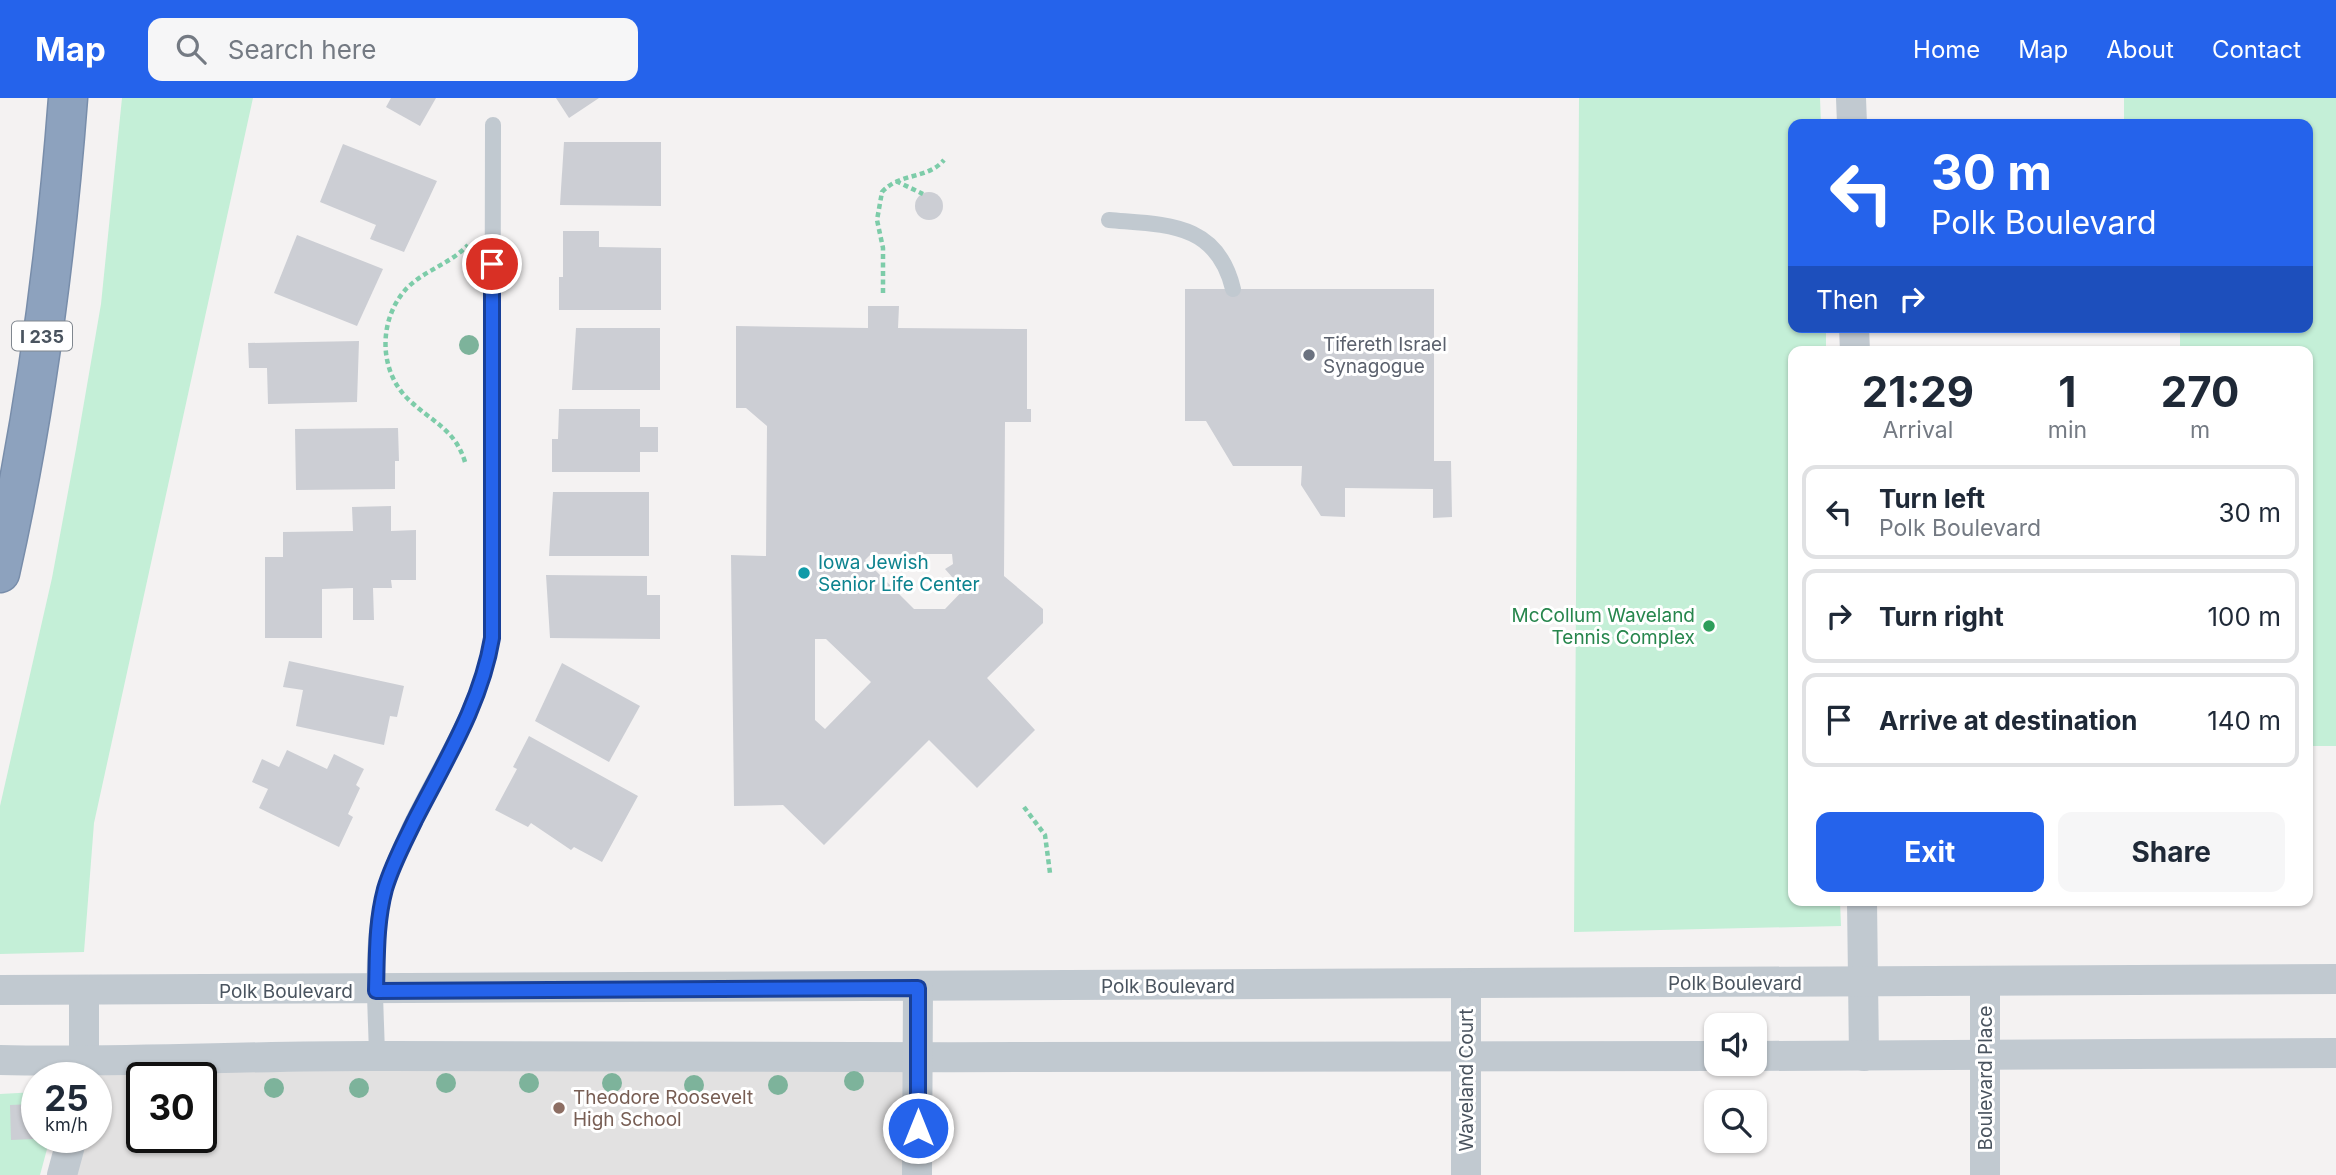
<!DOCTYPE html>
<html lang="en">
<head>
<meta charset="utf-8">
<style>
	:root { --surface:#fff; --page:#f6f6f7; --text:#1f2937; --muted:#747a83; --line:#e0e1e3; --accent:#2563eb }
	body { margin:0; font-family:Inter,sans-serif; background:var(--page); color:var(--text); height:100vh; display:flex; flex-direction:column; font-size:26px; white-space:nowrap }
	* { box-sizing:border-box; margin:0 }
	p { font-size:23px; color:var(--muted) }
	.icon { flex:none; width:38px; height:38px; fill:none; stroke:currentColor; stroke-width:2; stroke-linecap:round; stroke-linejoin:round }
	.map { position:relative; flex:1; overflow:hidden }
	.panel { position:absolute; left:1788px; top:248px; width:525px; height:560px; display:flex; flex-direction:column; background:var(--surface); border-radius:14px; box-shadow:0 2px 5px #0004 }
	.panel>* { flex:none }
	.hud { position:absolute; left:1788px; top:21px; width:525px; height:214px; border-radius:14px; box-shadow:0 2px 5px #0004; background:#2563eb; color:#fff; overflow:hidden }
	.fabs { position:absolute; left:1704px; top:915px; display:grid; gap:14px }
	.fabs a { display:grid; place-items:center; width:63px; height:63px; border-radius:14px; background:var(--surface); box-shadow:0 2px 5px #0004; font-size:35px }
	.speed { position:absolute; left:21px; top:964px; display:flex; gap:14px; font-size:35px; font-weight:700; text-align:center }
	.speed>* { display:grid; place-content:center; width:91px; height:91px; border-radius:50%; background:var(--surface); box-shadow:0 2px 5px #0004; line-height:1 }
	.speed small { font-size:18px; font-weight:400 }
	.speed .limit { border:4px solid #111; border-radius:10px; background:#fff; color:#111 }
	.pin { position:absolute; display:grid; place-items:center; width:60px; height:60px; color:#fff; margin:-30px; border:4px solid #fff; border-radius:50%; box-shadow:0 2px 7px #0007 }
	.me { position:absolute; width:77px; margin:-38px; rotate:0deg; stroke-linejoin:round; filter:drop-shadow(0 0 5px #0008) }
	.turn { display:flex; align-items:center; gap:24px; height:147px; padding:0 28px; font-size:32px }
	.turn .icon { width:91px; height:91px; stroke-width:2.5 }
	.turn b { display:block; font-size:49px; line-height:60px }
	.then { display:flex; align-items:center; height:66px; padding:0 28px; background:#0003; gap:14px; font-size:26px }
	.eta { display:flex; justify-content:space-evenly; align-items:center; height:119px; text-align:center }
	.eta b { font-size:42px; font-weight:700; line-height:49px }
	.cta { display:flex; gap:14px; margin-top:auto; padding:14px 28px }
	.cta a { flex:1; height:80px; border-radius:14px; background:var(--accent); color:#fff; font-size:28px; font-weight:700; line-height:80px; text-align:center }
	.cta a+a { background:var(--page); color:var(--text) }
	ul { padding:0; list-style:none }
	li { display:flex; align-items:center; gap:21px; height:94px; margin:0 14px 10px; padding:0 14px; border:4px solid var(--line); border-radius:14px }
	li div { flex:1 }
	li b { display:block; font-size:26px }
	li em { font-style:normal }
	header { display:flex; align-items:center; gap:42px; box-sizing:border-box; height:98px; padding:0 35px; background:var(--accent); color:#fff }
	header strong { font-size:33px }
	nav { display:flex; gap:38px; margin-inline-start:auto; font-size:24px }
	.search { width:490px; height:63px; background:var(--page); display:flex; align-items:center; gap:18px; box-sizing:border-box; padding:0 24px; border-radius:14px; color:var(--muted); font-size:26px }
	.map>svg:first-child { display:block }
</style>
</head>
<body>
<header>
<strong>Map</strong>
<div class="search"><svg class="icon" aria-label="search" viewBox="0 0 24 24"><circle cx="10" cy="10" r="6"/><path d="M15 15l6 6"/></svg>Search here</div>
<nav><a>Home</a><a>Map</a><a>About</a><a>Contact</a></nav>
</header>
<div class="map">
<svg width="2336" height="1077" viewBox="0 0 2336 1077">
	<rect width="100%" height="100%" fill="#f4f2f2"/>
	<path fill="#e2e1e1" fill-rule="evenodd" d="M 918,961 L 917,1077 L 62,1077 L 72,1040 L 96,1040 L 96,980 L 86,964 ZM 142,980 L 201,980 L 201,1040 L 142,1040 Z"/>
	<g fill="#c4efd7">
		<polygon points="122,0 253,0 94,725 84,854 0,856 0,708 52,480 76,351 101,206"/>
		<polygon points="1579,0 1820,0 1821,26 1794,26 1794,229 1826,229 1826,254 1794,254 1794,803 1840,803 1841,828 1574,834"/>
		<polygon points="2124,0 2336,0 2336,648 2308,648 2308,254 2180,254 2180,229 2308,229 2308,26 2124,26"/>
		<polygon points="37,994 37,1040 50,1040 40,1077 0,1077 0,996"/>
	</g>
	<g fill="#ccced4" fill-rule="evenodd">
		<polygon points="391,0 436,0 420,28 386,9"/>
		<polygon points="556,0 599,0 569,20"/>
		<polygon points="564,44 661,44 661,108 560,107"/>
		<polygon points="343,46 437,83 404,154 370,141 376,127 320,104"/>
		<circle cx="929" cy="108" r="14"/>
		<polygon points="563,133 599,133 599,149 661,150 661,212 559,212 559,179 563,179"/>
		<polygon points="297,137 383,171 357,228 274,195"/>
		<polygon points="1185,191 1434,191 1434,363 1451,363 1452,419 1433,420 1433,391 1345,390 1345,419 1321,418 1301,387 1302,368 1233,368 1206,323 1185,323"/>
		<path d="M 868,208 L 899,208 L 898,230 L 1027,231 L 1027,311 L 1031,311 L 1031,324 L 1005,324 L 1004,478 L 1043,511 L 1043,525 L 987,580 L 1035,632 L 977,690 L 929,642 L 824,747 L 783,707 L 734,708 L 731,457 L 766,458 L 767,328 L 746,310 L 736,310 L 736,228 L 868,230 ZM 871,456 L 952,456 L 953,466 L 945,471 L 960,488 L 969,481 L 971,484 L 945,511 L 914,511 L 865,462 ZM 815,541 L 826,541 L 871,584 L 825,631 L 815,622 Z"/>
		<polygon points="576,230 660,230 660,292 572,292"/>
		<polygon points="359,243 357,304 268,306 267,270 249,270 248,245"/>
		<polygon points="559,311 640,311 640,329 658,329 658,354 640,354 640,374 552,374 552,341 558,341"/>
		<polygon points="398,330 399,363 395,363 395,391 296,392 295,331"/>
		<polygon points="553,394 649,394 649,458 549,458"/>
		<polygon points="391,408 391,433 416,432 416,482 391,482 392,490 373,490 374,522 353,522 353,490 322,491 322,540 265,540 265,459 283,459 283,434 353,433 352,409"/>
		<polygon points="546,477 647,478 647,497 660,497 660,541 550,540"/>
		<polygon points="289,563 404,588 397,619 390,618 384,647 296,628 303,592 283,589"/>
		<polygon points="562,565 640,608 609,664 535,623"/>
		<polygon points="529,638 638,698 602,764 574,749 571,752 531,725 528,729 495,712 517,671 513,669"/>
		<polygon points="287,652 327,671 334,656 364,671 356,687 360,690 348,716 353,719 339,749 259,710 268,691 252,684 262,661 279,669"/>
		<polygon points="33,1006 34,1041 11,1042 10,1007"/>
	</g>
	<g fill="none" stroke-linecap="round" stroke-linejoin="round">
		<defs>
			<path id="highway" d="M 0,475 C 35,319 56,159 68,0"/>
		</defs>
		<use href="#highway" stroke="#788daa" stroke-width="41"/>
		<g stroke="#7dcca9" stroke-width="4.5" stroke-dasharray="5 3.5" stroke-linecap="butt">
			<polyline points="896,83 923,96"/>
			<path d="M 883,195 L 883,150 L 877,122 L 882,94 C 900,74 927,82 944,62"/>
			<path d="M 465,364 C 455,331 432,324 409,302 C 378,273 378,221 407,190 C 425,172 450,166 468,147"/>
			<polyline points="1024,709 1045,737 1050,775"/>
		</g>
		<g stroke="#c1c9d0" stroke-width="16">
			<path d="M 1109,122 C 1166,127 1217,124 1233,191"/>
			<path d="M 377,958 C 376,903 369,842 386,788 C 413,701 476,631 492,540 L 493,27"/>
		</g>
		<g stroke="#c1c9d0" stroke-width="30">
			<polyline points="1851,0 1852,26"/>
			<polyline points="1854,229 1855,254"/>
			<polyline points="1862,803 1864,958"/>
			<polyline points="0,892 2336,881"/>
			<polyline points="84,892 84,980"/>
			<polyline points="1755,958 2336,955"/>
			<path d="M 0,962 C 130,965 259,957 388,958 C 831,960 1274,959 1717,958"/>
			<polyline points="62,1077 72,1040"/>
			<polyline points="917,1077 918,890"/>
			<polyline points="1466,1077 1466,887"/>
			<polyline points="1985,1077 1985,883"/>
		</g>
		<use href="#highway" stroke="#8da2be" stroke-width="38"/>
	</g>
	<g fill="#7db39b">
		<circle cx="469" cy="247" r="10"/>
		<circle cx="854" cy="983" r="10"/>
		<circle cx="446" cy="985" r="10"/>
		<circle cx="529" cy="985" r="10"/>
		<circle cx="612" cy="985" r="10"/>
		<circle cx="694" cy="987" r="10"/>
		<circle cx="778" cy="987" r="10"/>
		<circle cx="274" cy="990" r="10"/>
		<circle cx="359" cy="990" r="10"/>
	</g>
	<g fill="none" stroke-linecap="round" stroke-linejoin="round">
		<defs>
			<path id="route" d="M 492,166 L 492,540 C 481,606 445,663 415,722 C 404,745 392,767 385,791 C 376,825 377,858 376,893 L 918,890 L 918,1030"/>
		</defs>
		<use href="#route" stroke="#184099" stroke-width="18"/>
		<use href="#route" stroke="#2563eb" stroke-width="12"/>
	</g>
	<circle fill="#6b7280" stroke="#fff" stroke-width="2.5" cx="1309" cy="257" r="7"/>
	<circle fill="#0f9aa8" stroke="#fff" stroke-width="2.5" cx="804" cy="475" r="7"/>
	<circle fill="#2e9e5b" stroke="#fff" stroke-width="2.5" cx="1709" cy="528" r="7"/>
	<circle fill="#8d6e63" stroke="#fff" stroke-width="2.5" cx="559" cy="1010" r="7"/>
	<g text-anchor="middle" dominant-baseline="central" stroke-width="6" stroke-linejoin="round" paint-order="stroke">
		<rect fill="#fff" stroke="#80878f" stroke-width="2" x="12" y="223.5" width="60" height="29" rx="5"/>
		<g font-size="18" font-weight="bold" fill="#4a545f">
			<text x="42" y="238">I 235</text>
		</g>
		<g font-size="19" fill="#5b616d" stroke="#fff" text-anchor="start">
			<text x="1323" y="246">Tifereth Israel<tspan x="1323" dy="22">Synagogue</tspan></text>
		</g>
		<g font-size="19" fill="#0d838f" stroke="#fff" text-anchor="start">
			<text x="818" y="464">Iowa Jewish<tspan x="818" dy="22">Senior Life Center</tspan></text>
		</g>
		<g font-size="19" fill="#27864d" stroke="#fff" text-anchor="end">
			<text x="1695" y="517">McCollum Waveland<tspan x="1695" dy="22">Tennis Complex</tspan></text>
		</g>
		<g font-size="19" fill="#4a545f" stroke="#fff">
			<text x="1735" y="885">Polk Boulevard</text>
			<text x="1168" y="888">Polk Boulevard</text>
			<text x="286" y="893">Polk Boulevard</text>
			<text transform="translate(1985 980) rotate(-90)">Boulevard Place</text>
			<text transform="translate(1466 982) rotate(-90)">Waveland Court</text>
		</g>
		<g font-size="19" fill="#785e54" stroke="#fff" text-anchor="start">
			<text x="573" y="999">Theodore Roosevelt<tspan x="573" dy="22">High School</tspan></text>
		</g>
	</g>
</svg>
<div class="fabs">
<a><svg class="icon" aria-label="sound" viewBox="0 0 24 24"><path d="M4 9h4l5-4v14l-5-4H4zM17 9q2 3 0 6"/></svg></a>
<a><svg class="icon" aria-label="search" viewBox="0 0 24 24"><circle cx="10" cy="10" r="6"/><path d="M15 15l6 6"/></svg></a>
</div>
<div class="speed"><div>25<small>km/h</small></div><div class="limit">30</div></div>
<div class="pin" style="left:492px;top:166px;background:#d93025"><svg class="icon" aria-label="arrive" viewBox="0 0 24 24"><path d="M6 21V4h12l-3 4 3 4H6"/></svg></div>
<svg class="me" style="left:918px;top:1030px" viewBox="-20 -20 40 40"><circle r="17" fill="#2563eb" stroke="#fff" stroke-width="3"/><path d="M0-11L8 9 0 5-8 9z" fill="#fff"/></svg>
<div class="hud">
<div class="turn"><svg class="icon" aria-label="left" viewBox="0 0 24 24"><path d="M17 20v-9H6M10 6l-5 5 5 5"/></svg><div><b>30 m</b>Polk Boulevard</div></div>
<div class="then">Then<svg class="icon" aria-label="right" viewBox="0 0 24 24"><path d="M7 20v-9h11M14 6l5 5-5 5"/></svg></div>
</div>
<section class="panel">
<div class="eta">
<div><b>21:29</b><p>Arrival</p></div>
<div><b>1</b><p>min</p></div>
<div><b>270</b><p>m</p></div>
</div>
<ul>
<li><svg class="icon" aria-label="left" viewBox="0 0 24 24"><path d="M17 20v-9H6M10 6l-5 5 5 5"/></svg><div><b>Turn left</b><p>Polk Boulevard</p></div><em>30 m</em></li>
<li><svg class="icon" aria-label="right" viewBox="0 0 24 24"><path d="M7 20v-9h11M14 6l5 5-5 5"/></svg><div><b>Turn right</b></div><em>100 m</em></li>
<li><svg class="icon" aria-label="arrive" viewBox="0 0 24 24"><path d="M6 21V4h12l-3 4 3 4H6"/></svg><div><b>Arrive at destination</b></div><em>140 m</em></li>
</ul>
<div class="cta"><a>Exit</a><a>Share</a></div>
</section>
</div>
</body>
</html>
